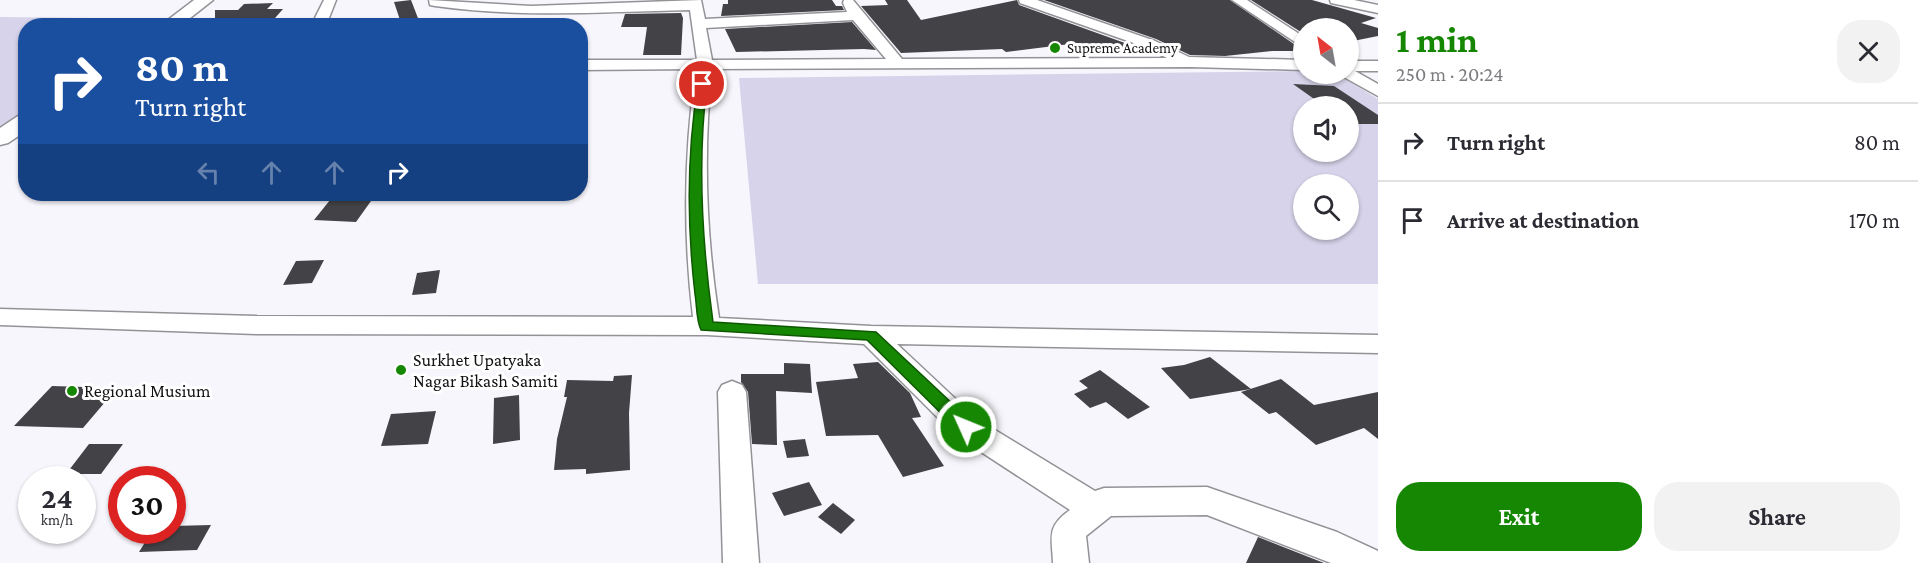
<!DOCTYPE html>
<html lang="en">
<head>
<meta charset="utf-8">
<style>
	:root { --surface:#fff; --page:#f2f2f3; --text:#2b2b33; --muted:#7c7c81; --line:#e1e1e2; --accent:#168702 }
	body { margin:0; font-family:"Crimson Pro",serif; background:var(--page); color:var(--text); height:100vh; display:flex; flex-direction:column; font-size:22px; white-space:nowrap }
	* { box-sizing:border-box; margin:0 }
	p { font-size:20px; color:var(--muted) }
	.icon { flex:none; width:33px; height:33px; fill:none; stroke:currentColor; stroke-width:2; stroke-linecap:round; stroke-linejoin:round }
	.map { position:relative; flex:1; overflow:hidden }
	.sheet { display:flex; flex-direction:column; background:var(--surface); width:540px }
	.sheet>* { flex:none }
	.hud { position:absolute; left:18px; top:18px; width:570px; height:183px; border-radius:24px; box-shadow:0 2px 4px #0004; background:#1a4fa0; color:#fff; overflow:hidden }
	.needle { width:39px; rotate:329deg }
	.buttons { position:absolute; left:1293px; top:18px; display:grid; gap:12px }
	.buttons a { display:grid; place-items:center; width:66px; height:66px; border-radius:50%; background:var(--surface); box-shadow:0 2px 4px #0004; font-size:30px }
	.speed { position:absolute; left:18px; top:466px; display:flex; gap:12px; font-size:30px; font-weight:700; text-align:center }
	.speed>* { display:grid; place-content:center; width:78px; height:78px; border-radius:50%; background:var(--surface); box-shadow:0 2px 4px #0004; line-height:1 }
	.speed small { font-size:15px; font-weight:400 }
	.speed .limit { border:9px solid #d22; background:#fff; color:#111 }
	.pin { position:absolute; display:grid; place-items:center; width:51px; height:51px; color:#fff; margin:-26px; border:3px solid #fff; border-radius:50%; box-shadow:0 2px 6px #0007 }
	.me { position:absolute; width:66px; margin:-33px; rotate:314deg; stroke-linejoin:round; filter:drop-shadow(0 0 4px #0008) }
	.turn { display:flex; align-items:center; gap:21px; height:126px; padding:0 18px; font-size:27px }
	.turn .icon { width:78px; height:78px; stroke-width:2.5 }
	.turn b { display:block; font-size:42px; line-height:51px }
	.lanes { display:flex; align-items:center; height:57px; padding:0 18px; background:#0003; justify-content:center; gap:30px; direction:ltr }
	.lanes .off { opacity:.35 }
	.round { display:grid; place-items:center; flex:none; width:63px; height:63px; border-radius:24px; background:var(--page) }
	.head { display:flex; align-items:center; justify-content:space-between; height:102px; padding:0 18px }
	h1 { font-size:36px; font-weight:700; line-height:45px; color:var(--accent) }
	.button { display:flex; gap:12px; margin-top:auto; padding:12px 18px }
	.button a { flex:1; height:69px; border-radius:24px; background:var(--accent); color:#fff; font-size:24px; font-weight:700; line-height:69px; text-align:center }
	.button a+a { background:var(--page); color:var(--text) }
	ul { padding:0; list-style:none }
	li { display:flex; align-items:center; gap:18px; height:78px; padding:0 18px; border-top:2px solid var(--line) }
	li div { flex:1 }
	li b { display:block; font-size:22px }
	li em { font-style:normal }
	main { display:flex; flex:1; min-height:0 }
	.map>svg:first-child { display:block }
</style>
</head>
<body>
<main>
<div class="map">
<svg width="1378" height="563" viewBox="0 0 1378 563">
	<rect width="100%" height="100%" fill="#f7f6fc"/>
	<g fill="#d6d3ea" fill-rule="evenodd">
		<polygon points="0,17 182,19 171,26 26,26 25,120 0,137"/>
		<path d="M 1303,71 L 1304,74 L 1337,74 L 1378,99 L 1378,284 L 758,284 L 739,78 ZM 1304,106 L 1348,106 L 1348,152 L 1304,152 ZM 1304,184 L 1348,184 L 1348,230 L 1304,230 Z"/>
	</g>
	<g fill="#434347">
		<polygon points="411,0 421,26 402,26 394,2"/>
		<polygon points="728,0 832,0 836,6 842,6 844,10 721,16 723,4 728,4"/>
		<polygon points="885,0 907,0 921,20 1017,0 1019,5 1150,52 1134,53 1127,49 1093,52 1078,43 1006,52 1002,49 901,53 861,6 888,5"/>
		<polygon points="1044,0 1230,0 1304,51 1273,51 1225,56 1190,55 1156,39"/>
		<polygon points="1251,0 1312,0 1376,18 1361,23 1378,28 1378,36 1348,42 1348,27 1304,28 1304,34"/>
		<polygon points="273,3 267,9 283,9 268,26 215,26 215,10 238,10 244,4"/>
		<polygon points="681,13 683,18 681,55 643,55 647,27 621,27 625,14"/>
		<polygon points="852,22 876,50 864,49 736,52 725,29"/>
		<polygon points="1293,84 1334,86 1378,115 1378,124 1348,124 1348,106 1324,106"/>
		<polygon points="330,200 371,201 356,222 314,220"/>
		<polygon points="324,260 312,283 283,285 296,261"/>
		<polygon points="440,270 436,293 412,295 417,273"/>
		<polygon points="1210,357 1251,389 1190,399 1161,368 1184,365"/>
		<polygon points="878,362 910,393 921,417 912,418 944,466 903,477 878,435 826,436 816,382 858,378 853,364"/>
		<polygon points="784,363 810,364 812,393 776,391 777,445 752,444 748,392 741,382 741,374 784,374"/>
		<polygon points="1100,370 1150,407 1128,419 1106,402 1090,408 1074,394 1088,388 1079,381"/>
		<polygon points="632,375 629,413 630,470 586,474 586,469 554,470 557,439 567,397 564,397 567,380 613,381 614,376"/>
		<polygon points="1281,379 1314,405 1378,392 1378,439 1364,428 1316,445 1276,412 1269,414 1241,392"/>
		<polygon points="52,386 117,388 83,428 14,426"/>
		<polygon points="519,395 520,440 493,444 494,398"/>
		<polygon points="436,411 428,444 381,446 391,414"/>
		<polygon points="805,439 809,456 787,458 783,441"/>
		<polygon points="89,444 123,444 101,474 66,474"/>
		<polygon points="809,482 822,505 784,516 772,493"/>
		<polygon points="833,503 855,520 841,534 818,517"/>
		<polygon points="211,525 197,550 139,552 152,531 172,531 172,526"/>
		<polygon points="1258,537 1324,563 1325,563 1246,563"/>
	</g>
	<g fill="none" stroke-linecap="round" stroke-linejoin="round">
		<defs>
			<g id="minor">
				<polygon points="324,0 336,0 329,18 329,26 315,26 315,18"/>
				<path d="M 429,0 L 531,6 L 701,0 L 705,19 L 847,12 L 843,3 L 844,0 L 853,0 L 902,59 L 1167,58 L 1145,47 L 1020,3 L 1019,0 L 1037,0 L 1155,41 L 1189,57 L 1304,60 L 1304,70 L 1191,67 L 712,69 C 703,152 706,235 719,318 L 871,326 L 1378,335 L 1378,353 L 897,344 L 977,419 L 1095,491 L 1104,488 L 1207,487 L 1337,532 L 1378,551 L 1378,563 L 1331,563 L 1207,515 L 1111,516 L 1086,536 L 1089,563 L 1053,563 C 1052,537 1046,527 1070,510 L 955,435 L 864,344 L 707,335 L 257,334 L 0,325 L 0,309 L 257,316 L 693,317 C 683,235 684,151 696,69 L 580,70 L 580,60 L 697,60 L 690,10 C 605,12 520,18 435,6 L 430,5 ZM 853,20 L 886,59 L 712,60 L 706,28 Z"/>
				<polygon points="1232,0 1247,0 1304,37 1304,48"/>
				<polygon points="1330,0 1354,0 1378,5 1378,13 1331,3"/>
				<polygon points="1348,61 1378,61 1378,71 1355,71 1378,84 1378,96 1342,76 1340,74 1348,74"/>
				<polygon points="732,381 742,385 746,392 759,563 723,563 718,392 722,385"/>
			</g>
			<g id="major">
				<polygon points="194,0 213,0 180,26 160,26"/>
				<polygon points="26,115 26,131 8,143 0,145 0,128 18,116"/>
			</g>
		</defs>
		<use href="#minor" stroke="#939297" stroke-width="3"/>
		<use href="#major" stroke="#939297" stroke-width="3"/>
		<use href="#minor" fill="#fff" fill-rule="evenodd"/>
		<use href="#major" fill="#fff" fill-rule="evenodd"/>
	</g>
	<path fill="#168702" stroke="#0e5801" stroke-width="1.5" d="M 702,81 L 707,84 C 697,162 702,243 713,322 L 876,332 L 972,422 L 974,427 L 972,432 L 966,434 L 960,432 L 867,340 L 701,330 C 696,320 697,305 695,294 C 687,225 687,152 698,84 Z"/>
	<g fill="#168702" stroke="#fff" stroke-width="2">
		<circle cx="1055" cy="48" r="6"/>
		<circle cx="401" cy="370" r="6"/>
		<circle cx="72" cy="391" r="6"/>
	</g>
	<g text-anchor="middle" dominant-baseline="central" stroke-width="6" stroke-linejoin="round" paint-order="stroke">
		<g font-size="15" fill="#131315" stroke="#fff" text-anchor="start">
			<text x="1067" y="48">Supreme Academy</text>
		</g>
		<g font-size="18" fill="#131315" stroke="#fff" text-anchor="start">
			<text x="413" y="360">Surkhet Upatyaka<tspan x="413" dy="21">Nagar Bikash Samiti</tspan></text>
			<text x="84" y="391">Regional Musium</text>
		</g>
	</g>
</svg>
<div class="buttons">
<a><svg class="needle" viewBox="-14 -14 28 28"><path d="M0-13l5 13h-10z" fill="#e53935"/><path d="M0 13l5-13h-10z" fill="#7c7c81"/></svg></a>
<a><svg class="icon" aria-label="sound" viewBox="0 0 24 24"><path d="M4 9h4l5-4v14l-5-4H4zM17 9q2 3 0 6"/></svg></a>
<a><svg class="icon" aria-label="search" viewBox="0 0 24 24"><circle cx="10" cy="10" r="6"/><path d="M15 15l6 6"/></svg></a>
</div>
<div class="speed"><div>24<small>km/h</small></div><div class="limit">30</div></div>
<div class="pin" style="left:702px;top:84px;background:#d93025"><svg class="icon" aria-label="arrive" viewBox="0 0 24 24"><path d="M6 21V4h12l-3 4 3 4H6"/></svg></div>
<svg class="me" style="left:966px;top:427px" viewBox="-20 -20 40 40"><circle r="17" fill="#168702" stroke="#fff" stroke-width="3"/><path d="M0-11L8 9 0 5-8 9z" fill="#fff"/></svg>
<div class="hud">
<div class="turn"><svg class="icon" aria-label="right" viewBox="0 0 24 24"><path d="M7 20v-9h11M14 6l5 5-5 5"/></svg><div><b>80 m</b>Turn right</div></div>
<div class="lanes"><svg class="icon off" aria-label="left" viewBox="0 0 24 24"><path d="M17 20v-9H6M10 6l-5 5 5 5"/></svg><svg class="icon off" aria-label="ahead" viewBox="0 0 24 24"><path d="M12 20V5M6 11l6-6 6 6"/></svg><svg class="icon off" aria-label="ahead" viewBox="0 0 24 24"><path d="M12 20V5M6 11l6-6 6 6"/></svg><svg class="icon" aria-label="right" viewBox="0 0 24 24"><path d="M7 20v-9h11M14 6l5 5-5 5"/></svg></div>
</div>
</div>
<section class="sheet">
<div class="head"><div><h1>1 min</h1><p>250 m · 20:24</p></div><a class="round"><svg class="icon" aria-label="close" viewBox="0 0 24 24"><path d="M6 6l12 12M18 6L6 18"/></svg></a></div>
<ul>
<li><svg class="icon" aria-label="right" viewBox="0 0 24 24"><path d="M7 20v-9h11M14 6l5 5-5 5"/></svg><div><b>Turn right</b></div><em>80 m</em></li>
<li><svg class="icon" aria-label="arrive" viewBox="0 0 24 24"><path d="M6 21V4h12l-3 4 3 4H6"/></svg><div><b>Arrive at destination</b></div><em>170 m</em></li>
</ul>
<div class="button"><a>Exit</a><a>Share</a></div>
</section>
</main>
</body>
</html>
